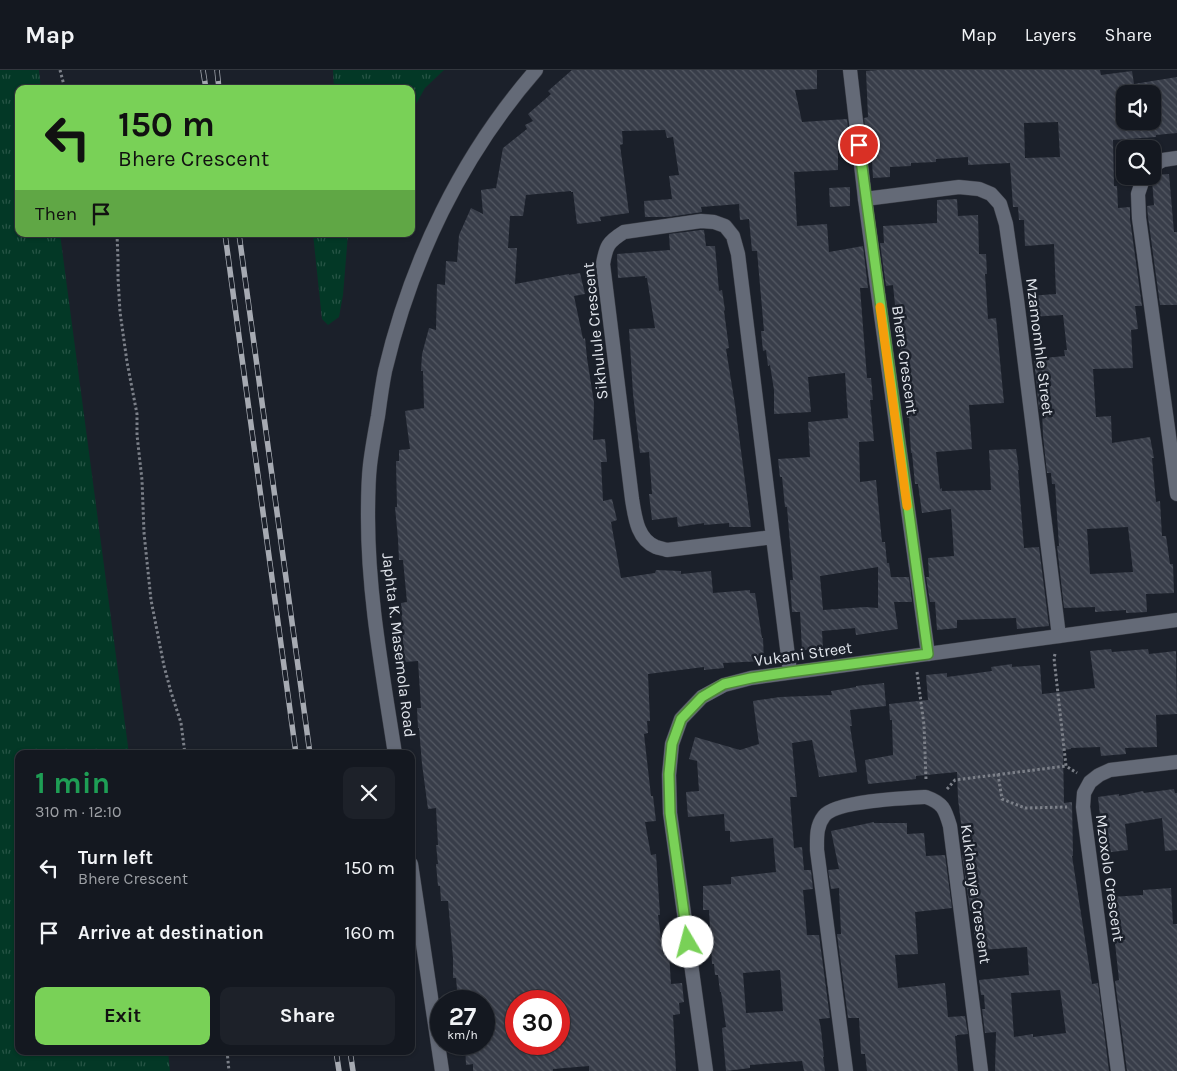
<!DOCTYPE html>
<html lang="en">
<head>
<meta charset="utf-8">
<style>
	:root { --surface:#141820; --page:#1d2129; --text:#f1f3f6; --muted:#9da0a5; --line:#33373e; --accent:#79d157 }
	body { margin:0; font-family:Karla,sans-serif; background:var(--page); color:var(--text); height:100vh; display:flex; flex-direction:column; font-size:19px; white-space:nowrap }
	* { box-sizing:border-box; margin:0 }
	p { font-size:16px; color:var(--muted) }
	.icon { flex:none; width:28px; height:28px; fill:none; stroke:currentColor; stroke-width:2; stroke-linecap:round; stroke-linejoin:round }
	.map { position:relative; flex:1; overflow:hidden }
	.drawer { position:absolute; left:15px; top:680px; width:400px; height:305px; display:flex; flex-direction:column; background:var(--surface); border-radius:10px; box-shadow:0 1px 4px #0004,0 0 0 1px var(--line) }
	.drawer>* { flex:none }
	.hud { position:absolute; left:15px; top:15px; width:400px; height:152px; border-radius:10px; box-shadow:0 1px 4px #0004,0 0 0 1px var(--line); background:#79d157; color:#111; overflow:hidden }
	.controls { position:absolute; left:1116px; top:15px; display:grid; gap:10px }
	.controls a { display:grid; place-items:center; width:45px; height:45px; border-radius:10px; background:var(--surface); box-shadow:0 1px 4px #0004,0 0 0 1px var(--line); font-size:25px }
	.speed { position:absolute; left:430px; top:920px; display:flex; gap:10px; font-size:25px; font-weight:700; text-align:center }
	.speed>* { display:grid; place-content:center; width:65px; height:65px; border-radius:50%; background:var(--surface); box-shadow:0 1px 4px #0004,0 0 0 1px var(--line); line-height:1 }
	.speed small { font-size:12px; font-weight:400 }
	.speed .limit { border:8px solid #d22; background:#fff; color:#111 }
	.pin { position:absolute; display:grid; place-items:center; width:42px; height:42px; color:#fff; margin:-21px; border:2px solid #fff; border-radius:50%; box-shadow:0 1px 5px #0007 }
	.me { position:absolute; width:55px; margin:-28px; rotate:352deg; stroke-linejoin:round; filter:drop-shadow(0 0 4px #0008) }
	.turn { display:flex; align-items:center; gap:18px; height:105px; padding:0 20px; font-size:22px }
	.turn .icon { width:65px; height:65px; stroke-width:2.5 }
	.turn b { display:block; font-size:35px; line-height:42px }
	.then { display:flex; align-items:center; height:48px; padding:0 20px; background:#0003; gap:10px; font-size:19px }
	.round { display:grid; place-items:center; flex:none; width:52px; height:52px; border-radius:10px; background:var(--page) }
	.summary { display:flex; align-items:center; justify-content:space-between; height:85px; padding:0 20px }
	h1 { font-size:30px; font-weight:700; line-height:38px; color:#1e9e55 }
	.primary-button { display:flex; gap:10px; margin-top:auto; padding:10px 20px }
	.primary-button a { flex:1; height:58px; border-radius:10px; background:var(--accent); color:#111; font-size:20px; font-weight:700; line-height:58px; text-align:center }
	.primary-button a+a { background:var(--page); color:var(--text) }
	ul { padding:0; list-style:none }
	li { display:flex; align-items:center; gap:15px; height:65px; padding:0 20px }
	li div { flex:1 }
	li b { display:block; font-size:19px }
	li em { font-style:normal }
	header { display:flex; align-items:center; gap:30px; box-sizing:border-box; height:70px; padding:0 25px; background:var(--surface); border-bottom:1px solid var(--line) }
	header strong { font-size:24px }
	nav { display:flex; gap:28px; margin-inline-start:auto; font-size:18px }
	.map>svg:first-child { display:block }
</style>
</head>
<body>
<header>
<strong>Map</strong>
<nav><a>Map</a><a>Layers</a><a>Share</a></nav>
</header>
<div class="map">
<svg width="1177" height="1001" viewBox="0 0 1177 1001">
	<defs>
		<pattern id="grass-tufts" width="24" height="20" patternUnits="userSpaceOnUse" patternTransform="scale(1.25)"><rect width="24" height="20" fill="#033826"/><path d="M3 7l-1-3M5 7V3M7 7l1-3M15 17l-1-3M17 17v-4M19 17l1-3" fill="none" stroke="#275546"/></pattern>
		<pattern id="building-back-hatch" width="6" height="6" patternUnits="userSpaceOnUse" patternTransform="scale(1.25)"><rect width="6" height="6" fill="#383d49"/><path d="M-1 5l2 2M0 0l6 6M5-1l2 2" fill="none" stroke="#545963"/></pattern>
	</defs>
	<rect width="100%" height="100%" fill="#1b202a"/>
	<g fill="url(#grass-tufts)">
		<polygon points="0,0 39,0 41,19 19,19 19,164 60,164 129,684 19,684 19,981 168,981 170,1001 0,1001"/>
		<polygon points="333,0 444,0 425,18 411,43 411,19 334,19"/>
		<polygon points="313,164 348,164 343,225 339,247 328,255 322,249"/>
	</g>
	<g fill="url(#building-back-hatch)" fill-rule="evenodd">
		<path d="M 572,0 L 817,0 L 817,19 L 795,20 L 802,52 L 847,49 L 850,76 L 838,78 L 838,100 L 794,102 L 797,156 L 827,154 L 829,182 L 863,176 L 868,218 L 860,218 L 867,308 L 871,308 L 873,330 L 870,330 L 874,371 L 859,372 L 860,412 L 876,410 L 882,472 L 885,472 L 887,493 L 889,493 L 891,507 L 909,507 L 912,532 L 894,532 L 898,559 L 856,565 L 855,558 L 822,561 L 823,579 L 802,580 L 800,542 L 792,542 L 790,510 L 793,510 L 787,437 L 785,437 L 782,407 L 780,407 L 778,389 L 810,387 L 808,352 L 848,348 L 845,303 L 808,307 L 811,342 L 774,344 L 774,320 L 770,295 L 768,296 L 766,280 L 763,281 L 761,261 L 764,261 L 757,181 L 752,181 L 749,149 L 740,150 L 739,134 L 701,137 L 702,142 L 668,147 L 645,147 L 644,131 L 672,129 L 669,106 L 679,105 L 673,67 L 667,68 L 665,60 L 622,61 L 623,74 L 620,75 L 629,143 L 600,147 L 601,151 L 577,154 L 573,122 L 571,122 L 571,121 L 526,125 L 523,146 L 510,146 L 508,178 L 517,178 L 515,214 L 569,204 L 569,205 L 580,203 L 585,224 L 574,226 L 583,269 L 585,268 L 587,288 L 594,333 L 593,370 L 605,369 L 607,392 L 601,392 L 603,431 L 612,429 L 617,450 L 611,452 L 621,508 L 655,503 L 656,500 L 681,501 L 681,504 L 711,501 L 713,523 L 750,520 L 750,523 L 755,523 L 762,568 L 763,568 L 764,591 L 723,593 L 724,598 L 704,600 L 704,597 L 648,604 L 650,651 L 647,651 L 648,663 L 644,664 L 651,726 L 653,726 L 656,751 L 645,752 L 651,785 L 656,784 L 660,845 L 658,845 L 663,884 L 669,883 L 671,914 L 682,913 L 684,932 L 679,933 L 680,944 L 673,945 L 676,1001 L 589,1001 L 589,996 L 553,999 L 553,1001 L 473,1001 L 473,994 L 466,995 L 465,974 L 484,974 L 484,931 L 458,931 L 456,908 L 453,908 L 453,888 L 448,831 L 441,831 L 440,816 L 438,816 L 436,794 L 438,794 L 436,775 L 438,775 L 436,738 L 428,739 L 422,694 L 419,658 L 418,658 L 417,638 L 421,638 L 418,591 L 404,592 L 401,533 L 407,532 L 403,490 L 399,490 L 398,469 L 395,437 L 397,437 L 396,391 L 399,391 L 399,380 L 410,379 L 405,341 L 424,338 L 423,301 L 421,301 L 422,284 L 429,258 L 436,260 L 437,214 L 445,215 L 446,191 L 457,192 L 459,165 L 471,138 L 483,144 L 481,120 L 496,118 L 503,78 L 527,59 L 525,55 L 533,51 L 528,44 L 551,24 L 548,21 ZM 878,497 L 878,538 L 865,537 L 823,540 L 820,506 ZM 516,931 L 559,931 L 559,974 L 516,974 Z"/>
		<path d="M 878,0 L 1100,0 L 1101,5 L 1132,1 L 1134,14 L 1177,7 L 1177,63 L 1156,65 L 1156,67 L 1113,70 L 1114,116 L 1117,116 L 1118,138 L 1130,137 L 1130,149 L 1142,236 L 1135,236 L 1138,259 L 1131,260 L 1133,298 L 1093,299 L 1096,347 L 1111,346 L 1112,373 L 1150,367 L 1154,388 L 1152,388 L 1156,432 L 1160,431 L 1162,466 L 1166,466 L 1170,494 L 1173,494 L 1174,523 L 1146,524 L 1147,542 L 1126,543 L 1126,540 L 1095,542 L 1095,537 L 1064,538 L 1057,476 L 1059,476 L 1055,414 L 1052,414 L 1051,403 L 1047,403 L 1043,366 L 1042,339 L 1039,339 L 1034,289 L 1065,286 L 1064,280 L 1067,280 L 1063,245 L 1029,247 L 1028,226 L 1056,224 L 1054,174 L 1025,176 L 1024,150 L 1019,150 L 1018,137 L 1013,137 L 1010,93 L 968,95 L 968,87 L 936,89 L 936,92 L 911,93 L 911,96 L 890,97 L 890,107 L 873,108 L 871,73 L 867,74 L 864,48 L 868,47 L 866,1 ZM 1125,24 L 1152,24 L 1152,51 L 1125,51 ZM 1058,52 L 1060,87 L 1025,88 L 1024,53 ZM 1128,457 L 1133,502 L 1090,504 L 1087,459 Z"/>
		<polygon points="1169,104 1174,162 1177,162 1177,235 1160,235 1148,147 1147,136 1154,135 1152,110 1153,105"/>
		<polygon points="850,117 850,136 830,137 829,118"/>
		<polygon points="957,129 958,146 978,145 979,184 986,184 987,204 985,204 988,249 996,248 1004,333 969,335 972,379 936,382 940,419 942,418 942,421 991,420 989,380 1016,379 1019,400 1018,400 1024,478 1039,477 1049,556 1017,559 1016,548 957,550 957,558 937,560 935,532 930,532 926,507 929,507 928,488 954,486 951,439 922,443 918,414 915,414 912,383 911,383 909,348 907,348 905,301 901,302 899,245 896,245 893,215 886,216 880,173 884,173 883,156 937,153 937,130"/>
		<polygon points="701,160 704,160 706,176 715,176 719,221 722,220 725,240 724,241 729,278 726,279 735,335 751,457 729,457 729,453 704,455 704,453 678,457 677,447 652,450 649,424 652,424 649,382 640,383 633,324 629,259 655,258 647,208 645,208 645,206 618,208 617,184 670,180 669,164"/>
		<path d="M 1111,579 L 1112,582 L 1148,579 L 1149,584 L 1176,581 L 1177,644 L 1156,645 L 1157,677 L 1125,678 L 1126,684 L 1101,686 L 1100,677 L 1071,678 L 1071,679 L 1063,680 L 1064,733 L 1072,732 L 1073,786 L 1072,786 L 1092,914 L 1098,913 L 1109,1001 L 995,1001 L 996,962 L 985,963 L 982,939 L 985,939 L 984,925 L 981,925 L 979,910 L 1029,905 L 1027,877 L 980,880 L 978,866 L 974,866 L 974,841 L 970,841 L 962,785 L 965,785 L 958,729 L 957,702 L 916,706 L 916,709 L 868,714 L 865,690 L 893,685 L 892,650 L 890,650 L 889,634 L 928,630 L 926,605 L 947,603 L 947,607 L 992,601 L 991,597 L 1012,594 L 1012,597 L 1040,595 L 1042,624 L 1095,618 L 1090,581 ZM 1060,920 L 1066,963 L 1033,967 L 1033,964 L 1014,967 L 1011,923 Z"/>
		<path d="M 884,613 L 886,636 L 850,640 L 852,656 L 850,656 L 857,702 L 819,707 L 812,670 L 792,673 L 797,727 L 790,727 L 794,778 L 802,777 L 804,800 L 811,800 L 813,819 L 803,820 L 807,865 L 819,865 L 830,948 L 819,949 L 821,959 L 824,987 L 823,987 L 825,1001 L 804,1001 L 802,991 L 750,995 L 750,998 L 726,1001 L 722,958 L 726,957 L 721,922 L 720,922 L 718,905 L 715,905 L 714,894 L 712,894 L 709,840 L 703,840 L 703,816 L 731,814 L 731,807 L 776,802 L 773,768 L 730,772 L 730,761 L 725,761 L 724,744 L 688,747 L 686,722 L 699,721 L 697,691 L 689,689 L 695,667 L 740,680 L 759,674 L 753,631 L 780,627 L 832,625 L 831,621 L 856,617 L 856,616 ZM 780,900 L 783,941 L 746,943 L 743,903 Z"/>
		<polygon points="1174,719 1175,723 1177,723 1177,780 1165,781 1162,748 1125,754 1128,780 1104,783 1098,727 1119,724 1119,726 1143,721 1144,723"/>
		<polygon points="874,752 874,753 907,753 907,764 924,763 926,786 945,785 952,838 915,842 918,884 895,885 898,918 945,913 948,947 965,946 968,964 957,965 957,966 955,966 958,1001 867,1001 865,984 861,984 859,948 848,948 837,864 841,864 839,818 831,819 828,800 839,799 831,761"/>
		<polygon points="1171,818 1173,854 1177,854 1177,1001 1127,1001 1115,911 1119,910 1110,827 1143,825 1143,820"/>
	</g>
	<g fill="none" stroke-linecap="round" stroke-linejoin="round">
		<defs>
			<g id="minor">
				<polyline points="850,0 865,129 928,584"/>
				<polyline points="1152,96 1163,90 1177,88"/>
				<polyline points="1144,106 1138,124 1139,148 1177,424"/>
				<polyline points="865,129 959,117 979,119 991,124 1000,134 1006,154 1017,230 1059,566"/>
				<path d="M 773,467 L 667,480 C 664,479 659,478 656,477 C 637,469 635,447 632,429 L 603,194 C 606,176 608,172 624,162 L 701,151 L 714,152 L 725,156 L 733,166 L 738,184 L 773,467 L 790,602"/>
				<polyline points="706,1001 670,743 669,705 672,674 681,649 702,627 724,615 751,608 1177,550"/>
				<path d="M 846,1001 L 817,780 C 817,768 816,756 824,746 C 836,731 906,728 926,727 C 943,733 945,739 950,756 L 981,1001"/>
				<polyline points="1118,1001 1083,737 1084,723 1090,712 1099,705 1110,700 1177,692"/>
			</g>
			<g id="secondary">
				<path d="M 395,684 C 383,605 368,527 368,447 C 368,430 368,412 370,395 C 372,378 375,362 378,346 C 380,331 382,316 385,301 C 411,191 461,86 536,0"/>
				<polyline points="411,794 442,1001"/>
			</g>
		</defs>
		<use href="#minor" stroke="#3b3e47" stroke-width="15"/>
		<use href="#secondary" stroke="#3b3e47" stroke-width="15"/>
		<g stroke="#7c8089" stroke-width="3" stroke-dasharray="2.5 2.5" stroke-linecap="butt">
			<polyline points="60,0 65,19"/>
			<polyline points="117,164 118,190 118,208 120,242 127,292 137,344 137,365 142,410 144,463 151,530 164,596 171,622 181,653 185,684"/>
			<polyline points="1055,584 1054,588 1066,696 1077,703"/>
			<polyline points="917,602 924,655 926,710"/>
			<polyline points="998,704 1002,729 1025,738 1067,737"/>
			<polyline points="947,719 955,710 1066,696"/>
			<polyline points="227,981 229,1001"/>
		</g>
		<use href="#minor" stroke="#646a77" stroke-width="14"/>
		<use href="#secondary" stroke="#646a77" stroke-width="14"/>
		<defs>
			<g id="rail">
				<polyline points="203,0 206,19"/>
				<polyline points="217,0 219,19"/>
				<polyline points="225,164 296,684"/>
				<polyline points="239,164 310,684"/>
				<polyline points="336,981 339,1001"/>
				<polyline points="350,981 353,1001"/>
			</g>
		</defs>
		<use href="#rail" stroke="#a6aab2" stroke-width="5.5"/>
		<use href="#rail" stroke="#1b202a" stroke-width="4" stroke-dasharray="11" stroke-linecap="butt"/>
	</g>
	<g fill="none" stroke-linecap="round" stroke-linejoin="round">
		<defs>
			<polyline id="route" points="688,872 670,743 669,704 672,674 681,649 702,627 724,614 751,608 790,602 928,584 859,75"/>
		</defs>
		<use href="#route" stroke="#4f8839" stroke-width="12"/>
		<use href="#route" stroke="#79d157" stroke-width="9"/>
		<polyline stroke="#f59e0b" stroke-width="9" points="880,237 907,436"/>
	</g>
	<g text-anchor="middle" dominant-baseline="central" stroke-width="5" stroke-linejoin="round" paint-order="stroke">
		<g font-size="16" fill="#e1e5ec" stroke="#1b202a">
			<text transform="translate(595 261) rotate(-96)">Sikhulule Crescent</text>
			<text transform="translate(1040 277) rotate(83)">Mzamomhle Street</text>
			<text transform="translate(905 290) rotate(82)">Bhere Crescent</text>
			<text transform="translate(399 575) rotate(83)">Japhta K. Masemola Road</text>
			<text transform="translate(803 584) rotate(-8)">Vukani Street</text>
			<text transform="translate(1110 808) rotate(82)">Mzoxolo Crescent</text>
			<text transform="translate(976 824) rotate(82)">Kukhanya Crescent</text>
		</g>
	</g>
</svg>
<div class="controls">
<a><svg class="icon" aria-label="sound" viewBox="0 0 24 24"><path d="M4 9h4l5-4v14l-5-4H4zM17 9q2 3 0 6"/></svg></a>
<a><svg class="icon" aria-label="search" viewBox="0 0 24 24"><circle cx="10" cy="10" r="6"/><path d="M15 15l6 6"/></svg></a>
</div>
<div class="speed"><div>27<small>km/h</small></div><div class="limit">30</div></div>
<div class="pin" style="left:859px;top:75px;background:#d93025"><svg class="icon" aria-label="arrive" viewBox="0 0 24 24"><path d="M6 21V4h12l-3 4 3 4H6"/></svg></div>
<svg class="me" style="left:688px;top:872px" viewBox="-20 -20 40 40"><circle r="19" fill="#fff"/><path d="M0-13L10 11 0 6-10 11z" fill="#79d157"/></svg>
<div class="hud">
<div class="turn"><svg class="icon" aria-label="left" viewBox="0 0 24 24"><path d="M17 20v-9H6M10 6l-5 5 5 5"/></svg><div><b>150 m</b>Bhere Crescent</div></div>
<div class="then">Then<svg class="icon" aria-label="arrive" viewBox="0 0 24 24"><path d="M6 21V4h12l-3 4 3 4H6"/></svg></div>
</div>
<section class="drawer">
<div class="summary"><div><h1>1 min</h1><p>310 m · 12:10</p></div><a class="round"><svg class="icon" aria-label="close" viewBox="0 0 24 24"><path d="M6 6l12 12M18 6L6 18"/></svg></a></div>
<ul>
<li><svg class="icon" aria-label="left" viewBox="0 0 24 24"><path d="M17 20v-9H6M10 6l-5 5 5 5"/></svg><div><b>Turn left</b><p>Bhere Crescent</p></div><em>150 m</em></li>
<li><svg class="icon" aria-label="arrive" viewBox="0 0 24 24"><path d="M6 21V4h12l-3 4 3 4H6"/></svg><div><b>Arrive at destination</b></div><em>160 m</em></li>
</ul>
<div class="primary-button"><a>Exit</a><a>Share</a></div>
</section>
</div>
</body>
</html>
